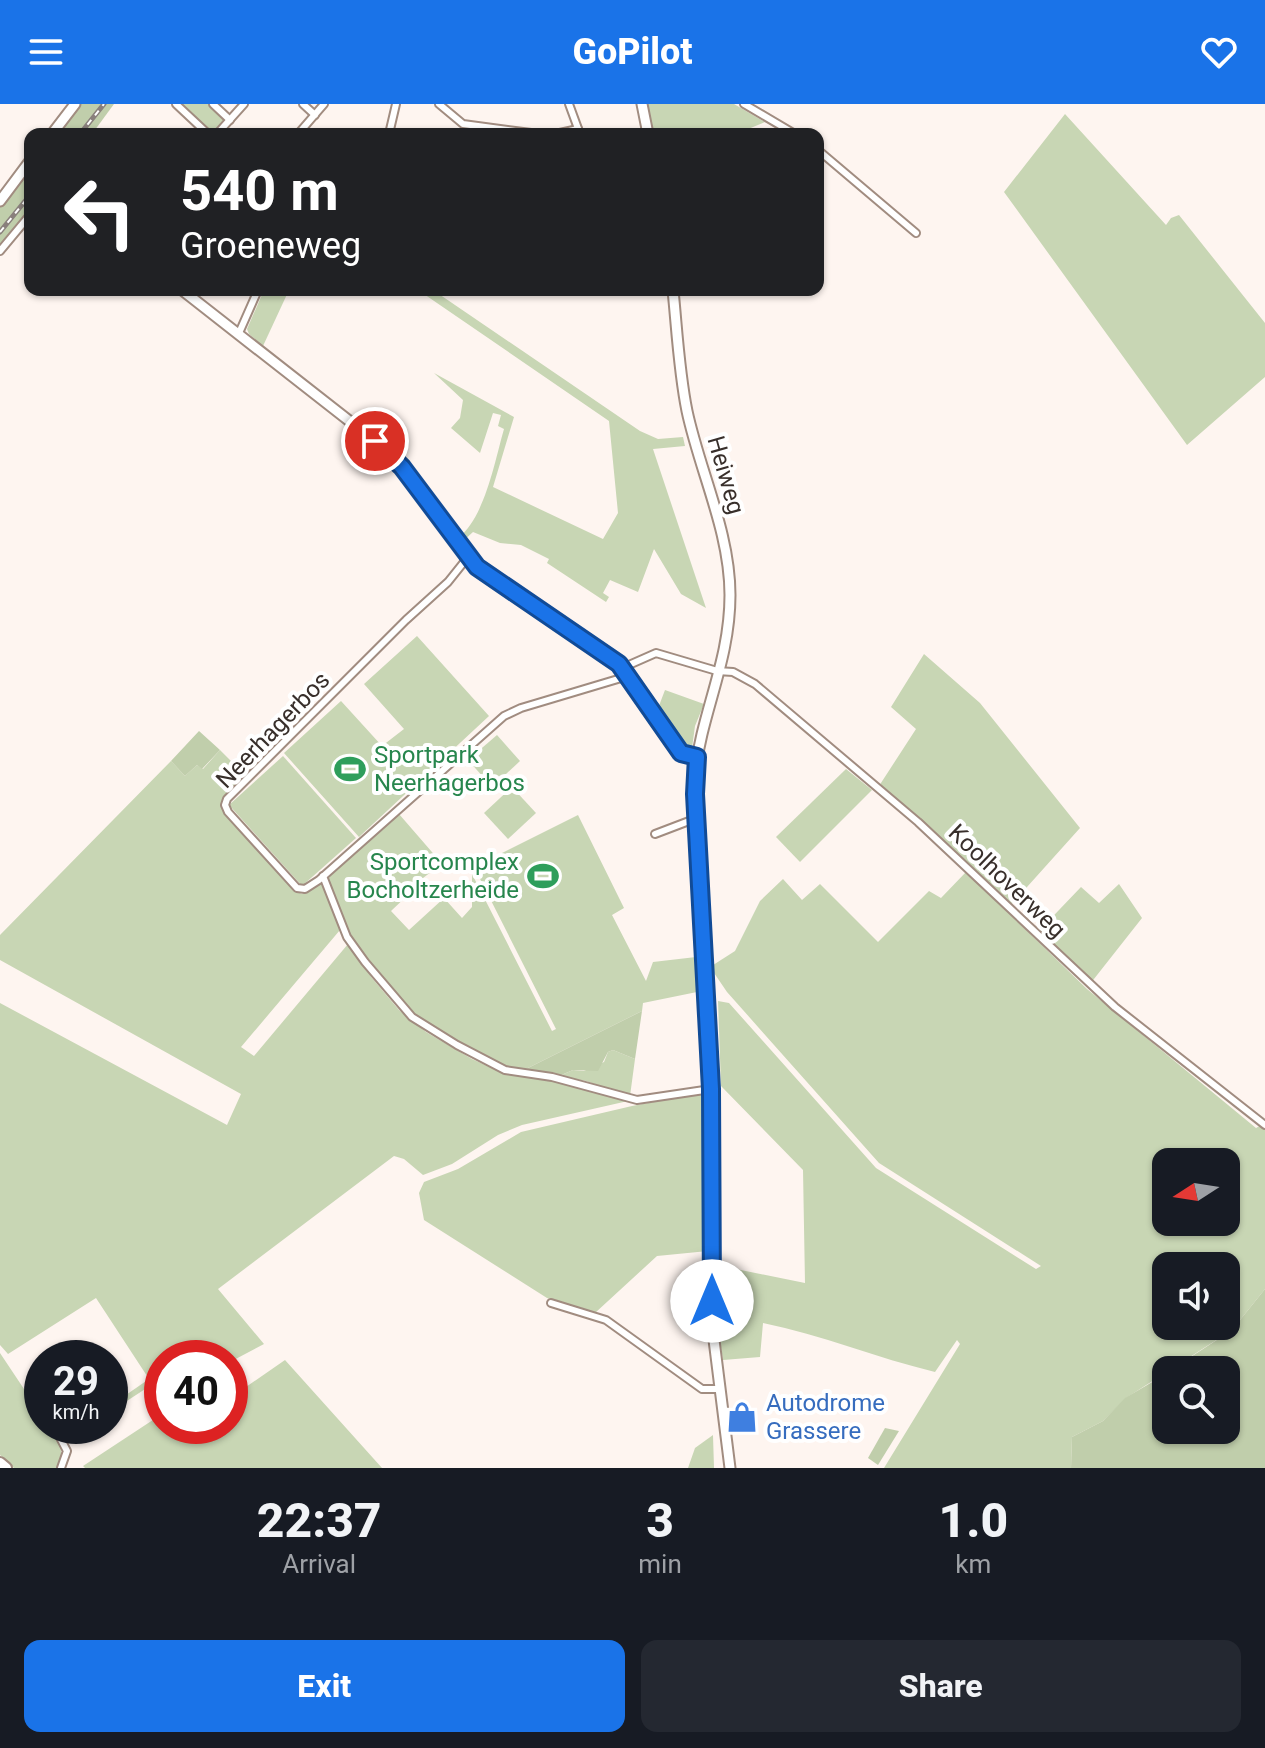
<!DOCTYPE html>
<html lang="en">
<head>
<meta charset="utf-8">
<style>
	:root { --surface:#171b24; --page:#242831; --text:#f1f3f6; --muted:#9ea1a6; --accent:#1a73e8 }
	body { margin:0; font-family:Roboto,sans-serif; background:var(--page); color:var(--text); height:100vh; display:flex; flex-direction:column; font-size:30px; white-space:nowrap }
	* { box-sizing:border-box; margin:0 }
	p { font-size:26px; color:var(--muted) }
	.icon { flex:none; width:44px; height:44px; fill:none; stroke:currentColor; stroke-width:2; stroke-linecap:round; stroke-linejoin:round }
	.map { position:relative; height:1364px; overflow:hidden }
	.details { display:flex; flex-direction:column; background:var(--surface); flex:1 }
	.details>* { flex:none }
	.banner { position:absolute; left:24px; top:24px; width:800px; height:168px; border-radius:16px; box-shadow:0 2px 6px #0004; background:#202124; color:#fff; overflow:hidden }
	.needle { width:52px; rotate:258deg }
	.tools { position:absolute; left:1152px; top:1044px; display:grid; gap:16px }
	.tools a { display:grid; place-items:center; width:88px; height:88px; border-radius:16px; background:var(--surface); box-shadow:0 2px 6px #0004; font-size:40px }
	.speed { position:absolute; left:24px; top:1236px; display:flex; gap:16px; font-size:40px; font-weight:700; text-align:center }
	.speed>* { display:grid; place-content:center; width:104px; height:104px; border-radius:50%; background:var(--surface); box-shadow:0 2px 6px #0004; line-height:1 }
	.speed small { font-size:20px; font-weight:400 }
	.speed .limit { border:12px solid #d22; background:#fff; color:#111 }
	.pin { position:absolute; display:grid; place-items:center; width:68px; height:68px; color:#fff; margin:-34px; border:4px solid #fff; border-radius:50%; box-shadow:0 2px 8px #0007 }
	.me { position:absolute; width:88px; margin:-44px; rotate:0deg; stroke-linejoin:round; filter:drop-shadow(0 0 6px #0008) }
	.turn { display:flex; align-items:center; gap:28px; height:168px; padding:0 24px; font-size:36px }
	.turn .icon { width:104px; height:104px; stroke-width:2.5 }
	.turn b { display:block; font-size:56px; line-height:68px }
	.eta { display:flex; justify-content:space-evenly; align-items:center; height:136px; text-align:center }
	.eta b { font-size:48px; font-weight:800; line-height:56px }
	.action { display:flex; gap:16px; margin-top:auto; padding:16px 24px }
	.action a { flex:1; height:92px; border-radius:16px; background:var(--accent); color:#fff; font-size:32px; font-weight:800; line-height:92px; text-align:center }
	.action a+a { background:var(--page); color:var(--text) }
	header { display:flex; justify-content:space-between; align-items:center; height:104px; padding:0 24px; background:var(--accent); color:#fff; font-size:36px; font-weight:800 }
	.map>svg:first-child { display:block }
</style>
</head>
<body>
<header><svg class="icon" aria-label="menu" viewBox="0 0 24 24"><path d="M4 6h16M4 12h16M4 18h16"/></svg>GoPilot<svg class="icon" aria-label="heart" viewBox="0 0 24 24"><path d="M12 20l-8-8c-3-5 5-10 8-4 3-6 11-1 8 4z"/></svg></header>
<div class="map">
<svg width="1265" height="1364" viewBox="0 0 1265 1364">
	<rect width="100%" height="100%" fill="#fef5f0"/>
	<g fill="#c8d6b4" fill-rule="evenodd">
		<polygon points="180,0 209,0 225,15 211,29"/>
		<polygon points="646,0 734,0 765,18 736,30 652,30"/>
		<polygon points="1065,10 1166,121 1171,114 1179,111 1265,219 1265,273 1187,341 1004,88"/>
		<polygon points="264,186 289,186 263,242 249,230 247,225"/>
		<path d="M 418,186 L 433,186 L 640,327 L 658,335 L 683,333 L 685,342 L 653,345 L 706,504 L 681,490 L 654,445 L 638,488 L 610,476 L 603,489 L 609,493 L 606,498 L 547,459 L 549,455 L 521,441 L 500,439 L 473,428 L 462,438 L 459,433 C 485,413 495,356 504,325 L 498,322 L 501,311 L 493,309 L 480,349 L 451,324 L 460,314 L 463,296 L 434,269 L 514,313 L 493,383 L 603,435 L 618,409 L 609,317 Z"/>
		<polygon points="417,532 489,612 359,733 284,649 341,597 382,642 404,625 364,580"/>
		<polygon points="924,550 980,599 1080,724 1010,802 986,777 879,682 916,625 891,603"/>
		<polygon points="665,586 704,600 695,622 692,644 684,647 680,641 683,639 680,635 678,636 657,607"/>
		<polygon points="497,631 520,657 492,683 468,656"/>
		<polygon points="220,646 246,672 221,698 222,706 296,787 302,790 322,778 340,826 241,943 254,952 348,840 372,874 399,906 426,928 472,955 505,970 566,977 628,997 522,1021 498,1031 452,1060 423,1071 404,1055 394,1052 218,1185 264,1240 230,1258 230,1254 162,1254 162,1274 110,1308 110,1302 149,1275 96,1194 8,1250 0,1241 0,899 227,1021 241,990 0,856 0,831 171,657 185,672 197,661 203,665"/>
		<polygon points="283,652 356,734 302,782 229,701"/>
		<polygon points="846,665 872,686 800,758 776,733"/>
		<polygon points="512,683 536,709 508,735 484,709"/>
		<polygon points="399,710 438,755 431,768 423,774 428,780 413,793 409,790 391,807 409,826 444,794 462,814 472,803 472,770 552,927 556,925 474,763 578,711 624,804 612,811 646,877 653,858 696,853 697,888 643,899 642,907 520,968 506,965 430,923 402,902 353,838 341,816 327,776 329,769"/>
		<path d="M 966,768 L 1087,885 L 1256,1024 L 1265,1019 L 1265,1185 L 1232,1226 L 1126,1294 L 1103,1317 L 1072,1333 L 1071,1364 L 884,1364 L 960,1240 L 957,1236 L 935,1268 C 877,1254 822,1231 763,1219 L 760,1253 L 723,1256 L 719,1230 L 721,1162 L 805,1179 L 803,1066 L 721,982 L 718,897 L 729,899 L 876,1064 L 1036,1165 L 1041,1162 L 879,1059 L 727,888 L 710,863 L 735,847 L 760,797 L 783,775 L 802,796 L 820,780 L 878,838 L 929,787 L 941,794 ZM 1166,1058 L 1226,1058 L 1226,1118 L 1166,1118 ZM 1166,1162 L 1226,1162 L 1226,1222 L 1166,1222 Z"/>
		<polygon points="1119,780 1142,814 1090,880 1037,829 1081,783 1099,799"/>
		<polygon points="613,946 635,955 630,992 586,977 559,972 573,966 584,967 604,958 608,948"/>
		<polygon points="701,989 708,1147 657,1152 595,1209 547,1194 424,1116 419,1089 424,1078 458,1065 521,1028 632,1002"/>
		<path d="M 0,1249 L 42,1312 L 42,1322 L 49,1322 C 59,1337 66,1346 57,1364 L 14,1364 L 0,1351 Z"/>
		<polygon points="285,1256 382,1364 85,1364 83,1362 162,1310 162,1322 230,1322 230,1294"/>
		<polygon points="713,1331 714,1364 688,1364 695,1344"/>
	</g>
	<g fill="#c0ceab">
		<polygon points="81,0 114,0 92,30 58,30"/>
		<polygon points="23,72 30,78 30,106 0,141 0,102"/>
		<polygon points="199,627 220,646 202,665 197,661 185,672 171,657"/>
		<polygon points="642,907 635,955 613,946 608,948 598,967 573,966 559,972 520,968"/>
		<polygon points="1265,1185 1265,1364 1071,1364 1072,1333 1103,1317 1125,1294 1166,1270 1166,1326 1226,1326 1226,1266 1171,1266 1232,1226"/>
		<polygon points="885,1324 899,1327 878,1361 868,1354"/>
	</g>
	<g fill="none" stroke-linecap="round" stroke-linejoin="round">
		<defs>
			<g id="street">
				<polyline points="176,0 208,30"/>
				<polyline points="213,0 230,16"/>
				<polyline points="303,0 315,11"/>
				<polyline points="439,0 463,20 539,30"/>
				<polyline points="569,0 580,30"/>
				<polyline points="744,0 795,30"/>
				<polyline points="217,30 244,0"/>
				<polyline points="298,30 324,0"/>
				<polyline points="389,30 396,0"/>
				<polyline points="555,30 578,25"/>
				<polyline points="818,46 916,129"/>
				<polyline points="0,147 30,111"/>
				<polyline points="239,229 258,186"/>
				<polyline points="468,453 448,478 406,516 227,695 225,701 228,708 297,784 305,785 319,776 504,612 521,604 628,572"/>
				<polyline points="622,564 656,549 717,567 733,568 755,580 918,718 1115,903 1265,1021"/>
				<polyline points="655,730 697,714"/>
				<polyline points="323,772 347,833 365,858 412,913 457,941 505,966 552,973 637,996 711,985"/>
				<polyline points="551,1199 606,1216 702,1285 719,1285"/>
				<polyline points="36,1295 42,1304"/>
				<polyline points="54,1322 67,1347 61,1364"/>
			</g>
			<g id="secondary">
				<polyline points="642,0 648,30"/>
				<polyline points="52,30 75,0"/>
				<polyline points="0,97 30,57"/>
				<polyline points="182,186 389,348 477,463 619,560 681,649 697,653"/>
				<path d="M 673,186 C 677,226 679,268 687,307 C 700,368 730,428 730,491 C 730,557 702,607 695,669 L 711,985 L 712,1220 L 730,1364"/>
			</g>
			<polyline id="primary" points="0,1359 6,1364"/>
		</defs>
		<use href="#street" stroke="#a18c80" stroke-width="10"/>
		<use href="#secondary" stroke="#a18c80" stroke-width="13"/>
		<use href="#primary" stroke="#a18c80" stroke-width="14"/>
		<use href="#street" stroke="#fff" stroke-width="6"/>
		<use href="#secondary" stroke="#fff" stroke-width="9"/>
		<use href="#primary" stroke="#fff" stroke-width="10"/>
		<defs>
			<g id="rail">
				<polyline points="80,30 104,0"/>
				<polyline points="0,128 30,91"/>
			</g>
		</defs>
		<use href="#rail" stroke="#89807c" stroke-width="5"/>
		<use href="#rail" stroke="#fff" stroke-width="2" stroke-dasharray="6" stroke-linecap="butt"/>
	</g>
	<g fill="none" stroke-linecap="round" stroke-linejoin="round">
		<defs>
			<polyline id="route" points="375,337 402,363 477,463 619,560 681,649 697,653 695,690 711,985 712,1197"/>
		</defs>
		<use href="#route" stroke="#114b97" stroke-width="20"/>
		<use href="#route" stroke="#1a73e8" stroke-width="14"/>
	</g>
	<defs>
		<symbol id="stadium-bare" viewBox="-9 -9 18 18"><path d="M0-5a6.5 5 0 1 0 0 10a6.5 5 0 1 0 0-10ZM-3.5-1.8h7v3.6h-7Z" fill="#2e9e5b" stroke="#fff" stroke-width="2.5" paint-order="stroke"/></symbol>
		<symbol id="shop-bare" viewBox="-9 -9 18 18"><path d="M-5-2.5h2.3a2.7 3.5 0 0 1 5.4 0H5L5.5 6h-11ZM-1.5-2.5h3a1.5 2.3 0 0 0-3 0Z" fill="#3f7fe0" stroke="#fff" stroke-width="2.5" paint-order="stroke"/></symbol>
	</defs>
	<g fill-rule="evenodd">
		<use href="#stadium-bare" x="328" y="643" width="44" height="44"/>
		<use href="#stadium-bare" x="521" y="750" width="44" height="44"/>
		<use href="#shop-bare" x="720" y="1291" width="44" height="44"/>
	</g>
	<g text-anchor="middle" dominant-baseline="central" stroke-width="8" stroke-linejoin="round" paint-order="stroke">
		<g font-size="24" fill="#382f2b" stroke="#fff">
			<text transform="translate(726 371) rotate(74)">Heiweg</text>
			<text transform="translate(273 626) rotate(-46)">Neerhagerbos</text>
			<text transform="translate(1007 777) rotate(44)">Koolhoverweg</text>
		</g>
		<g font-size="24" fill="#27864d" stroke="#fff" text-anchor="start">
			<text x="374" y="651">Sportpark<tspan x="374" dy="28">Neerhagerbos</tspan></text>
			<text x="519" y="758" text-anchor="end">Sportcomplex<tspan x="519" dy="28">Bocholtzerheide</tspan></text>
		</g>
		<g font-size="24" fill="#366cbe" stroke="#fff" text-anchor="start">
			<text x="766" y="1299">Autodrome<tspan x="766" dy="28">Grassere</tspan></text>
		</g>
	</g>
</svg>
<div class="tools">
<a><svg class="needle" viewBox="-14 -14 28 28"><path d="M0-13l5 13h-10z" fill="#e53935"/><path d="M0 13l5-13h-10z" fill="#9ea1a6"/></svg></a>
<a><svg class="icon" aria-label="sound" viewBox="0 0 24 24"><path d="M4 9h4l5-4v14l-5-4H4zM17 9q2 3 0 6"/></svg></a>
<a><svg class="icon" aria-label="search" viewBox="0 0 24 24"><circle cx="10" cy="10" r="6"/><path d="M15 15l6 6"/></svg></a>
</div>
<div class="speed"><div>29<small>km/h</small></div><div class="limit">40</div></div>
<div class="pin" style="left:375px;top:337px;background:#d93025"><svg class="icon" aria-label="arrive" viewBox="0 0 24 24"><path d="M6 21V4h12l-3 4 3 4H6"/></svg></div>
<svg class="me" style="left:712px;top:1197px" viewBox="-20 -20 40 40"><circle r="19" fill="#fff"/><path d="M0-13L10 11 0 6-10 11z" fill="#1a73e8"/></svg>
<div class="banner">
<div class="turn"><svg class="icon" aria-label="left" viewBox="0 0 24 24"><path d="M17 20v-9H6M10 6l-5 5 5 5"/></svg><div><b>540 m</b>Groeneweg</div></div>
</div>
</div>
<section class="details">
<div class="eta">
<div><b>22:37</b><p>Arrival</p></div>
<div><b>3</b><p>min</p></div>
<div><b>1.0</b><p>km</p></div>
</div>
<div class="action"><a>Exit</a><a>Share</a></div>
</section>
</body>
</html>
